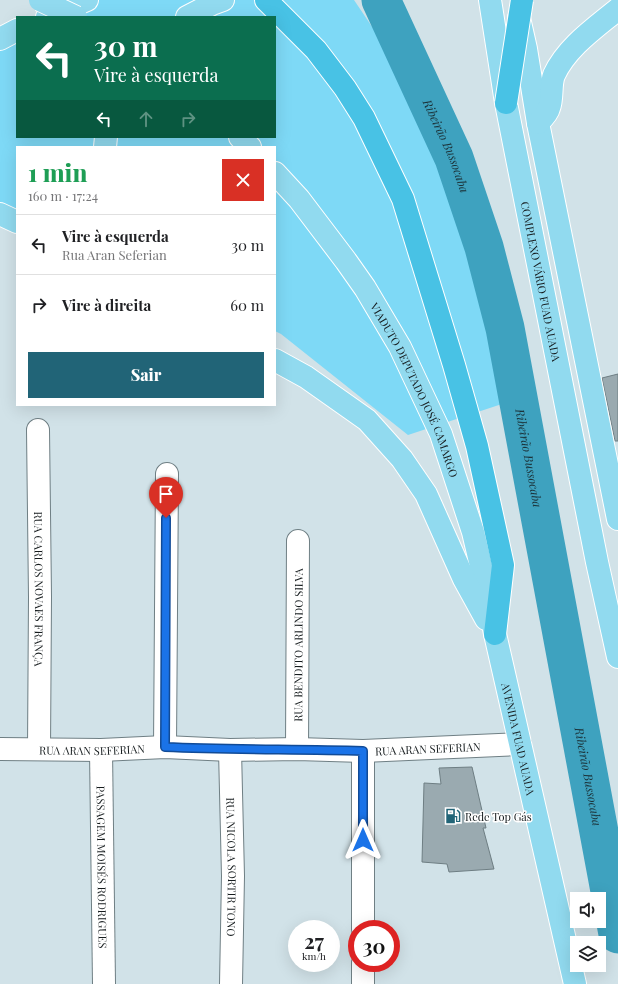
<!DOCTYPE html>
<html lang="pt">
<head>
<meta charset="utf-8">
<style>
	:root { --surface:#fff; --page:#f6f6f6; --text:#202124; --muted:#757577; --line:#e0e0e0; --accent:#216477 }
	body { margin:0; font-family:"Playfair Display",serif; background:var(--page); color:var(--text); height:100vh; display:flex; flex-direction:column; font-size:15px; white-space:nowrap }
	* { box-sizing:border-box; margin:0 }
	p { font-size:13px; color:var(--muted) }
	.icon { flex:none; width:22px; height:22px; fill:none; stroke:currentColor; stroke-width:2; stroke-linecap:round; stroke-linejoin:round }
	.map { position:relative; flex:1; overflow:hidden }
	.details { position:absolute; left:16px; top:146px; width:260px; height:260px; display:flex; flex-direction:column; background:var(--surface); border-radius:0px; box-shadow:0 4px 16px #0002 }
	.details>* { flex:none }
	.top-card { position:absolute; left:16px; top:16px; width:260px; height:122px; border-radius:0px; box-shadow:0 4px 16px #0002; background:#0b6e4f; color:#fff; overflow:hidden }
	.tools { position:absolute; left:570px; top:892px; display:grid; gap:8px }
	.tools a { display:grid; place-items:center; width:36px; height:36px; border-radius:0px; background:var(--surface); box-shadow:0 4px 16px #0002; font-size:20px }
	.speed { position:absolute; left:288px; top:920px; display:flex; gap:8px; font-size:20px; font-weight:700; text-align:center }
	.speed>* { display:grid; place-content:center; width:52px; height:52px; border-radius:50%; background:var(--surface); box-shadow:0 4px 16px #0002; line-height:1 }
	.speed small { font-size:10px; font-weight:400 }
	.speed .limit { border:6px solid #d22; background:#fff; color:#111 }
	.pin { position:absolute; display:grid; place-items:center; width:34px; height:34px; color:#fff; margin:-41px -17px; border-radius:50% 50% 50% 0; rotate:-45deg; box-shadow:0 0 4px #0007 }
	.pin .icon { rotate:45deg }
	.me { position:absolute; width:44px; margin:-22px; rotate:0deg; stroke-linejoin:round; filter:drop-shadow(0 0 3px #0008) }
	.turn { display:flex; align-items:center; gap:14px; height:84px; padding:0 12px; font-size:18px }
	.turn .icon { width:52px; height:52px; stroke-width:2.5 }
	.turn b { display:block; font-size:28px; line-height:34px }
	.lanes { display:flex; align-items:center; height:38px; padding:0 12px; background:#0003; justify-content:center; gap:20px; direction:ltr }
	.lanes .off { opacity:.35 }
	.round { display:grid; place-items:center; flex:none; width:42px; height:42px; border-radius:0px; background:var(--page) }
	.headline { display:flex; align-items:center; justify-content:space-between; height:68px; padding:0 12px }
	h1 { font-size:24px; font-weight:800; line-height:30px; color:#1e9e55 }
	.action { display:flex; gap:8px; margin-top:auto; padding:8px 12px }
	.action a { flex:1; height:46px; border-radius:0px; background:var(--accent); color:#fff; font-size:16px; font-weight:800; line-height:46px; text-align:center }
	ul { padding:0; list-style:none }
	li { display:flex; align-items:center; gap:12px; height:60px; padding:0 12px; border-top:1px solid var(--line) }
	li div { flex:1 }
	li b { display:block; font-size:15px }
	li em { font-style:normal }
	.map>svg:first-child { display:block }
</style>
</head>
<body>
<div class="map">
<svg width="618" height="984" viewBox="0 0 618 984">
	<rect width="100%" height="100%" fill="#d1e2e8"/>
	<polygon fill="#7ed9f6" points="87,0 354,0 414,89 476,254 508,402 408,435 281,334 275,331 275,147 17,147 17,222 0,214 0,39 17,30 17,137 275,137 275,17 47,17"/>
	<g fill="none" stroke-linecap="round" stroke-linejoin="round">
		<path stroke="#3ea2bf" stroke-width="39" id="s1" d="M 381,0 L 454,158 L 484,247 L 505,328 L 618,934"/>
	</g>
	<g fill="#9aaab0" stroke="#6e7e83">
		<polygon points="618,374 618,441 615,441 602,378"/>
		<polygon points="472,767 486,828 483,828 494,869 449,872 447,864 422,862 424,783 441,784 439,768"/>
	</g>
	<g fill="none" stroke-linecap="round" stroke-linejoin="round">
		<defs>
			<g id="street">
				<path id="s2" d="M 38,430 L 40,597 L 39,749"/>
				<polyline points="165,747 167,474"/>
				<path id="s3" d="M 0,749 L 101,750 L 165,747 L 230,750 L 297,749 L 363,751 L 520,744"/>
				<path id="s4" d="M 297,749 L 298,541"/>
				<path id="s5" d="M 101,750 L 104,984"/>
				<path id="s6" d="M 230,750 L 233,876 L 231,984"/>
				<polyline points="363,929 363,751"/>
				<polyline points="363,984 363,963"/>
			</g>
			<g id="primary">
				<path id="s7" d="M 490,0 L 506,103 L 597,562 L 618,657"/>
				<polyline points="47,17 87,0"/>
				<polyline points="187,17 212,4 223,0"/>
				<polyline points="519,18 526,49 538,123 618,519"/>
				<polyline points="0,39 17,30"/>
				<path d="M 538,123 C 542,119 548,113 549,108 C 553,98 550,85 554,75 C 567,47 595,28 618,9"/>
				<polyline points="240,137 250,147"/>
				<polyline points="105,147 106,137"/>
				<path id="s8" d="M 275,173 L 299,199 L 346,261 L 365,288 L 400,347 L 441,434 L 473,532 L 486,587 L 495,634 L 575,984"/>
				<polyline points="0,214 17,222"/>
				<polyline points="275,360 306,377 367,420 402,459 426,494 464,579 486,619"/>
			</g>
			<polyline id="highway" points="266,0 316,50 345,88 364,118 403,199 454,365 477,446 503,565 495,634"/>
		</defs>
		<use href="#street" stroke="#6f7f84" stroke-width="24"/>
		<use href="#primary" stroke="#fff" stroke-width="24"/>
		<use href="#highway" stroke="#fff" stroke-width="24"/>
		<use href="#street" stroke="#fff" stroke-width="22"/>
		<use href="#primary" stroke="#91daef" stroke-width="22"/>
		<use href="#highway" stroke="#48c2e5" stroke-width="22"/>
		<defs>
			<polyline id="primary-bridge" points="40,0 76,17"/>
			<polyline id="highway-bridge" points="506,103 522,0"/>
		</defs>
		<use href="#primary-bridge" stroke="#fff" stroke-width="24" stroke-linecap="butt"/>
		<use href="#highway-bridge" stroke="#fff" stroke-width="24" stroke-linecap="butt"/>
		<use href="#primary-bridge" stroke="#91daef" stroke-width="22"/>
		<use href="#highway-bridge" stroke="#48c2e5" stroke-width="22"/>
	</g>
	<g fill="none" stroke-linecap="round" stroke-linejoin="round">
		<defs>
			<path id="route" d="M 166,518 L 165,747 C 231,750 297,749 363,751 L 363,840"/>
		</defs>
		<use href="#route" stroke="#114b97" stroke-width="10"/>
		<use href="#route" stroke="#1a73e8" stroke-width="7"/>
	</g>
	<defs>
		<symbol id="fuel-bare" viewBox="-9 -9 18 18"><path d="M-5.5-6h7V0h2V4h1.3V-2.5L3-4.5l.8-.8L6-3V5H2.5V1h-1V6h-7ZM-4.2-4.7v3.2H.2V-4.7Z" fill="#216477" stroke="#fff" stroke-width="2.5" paint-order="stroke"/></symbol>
	</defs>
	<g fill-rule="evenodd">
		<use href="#fuel-bare" x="442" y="805" width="22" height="22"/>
	</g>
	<g text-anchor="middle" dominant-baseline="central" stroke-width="3" stroke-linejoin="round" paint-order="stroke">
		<g font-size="11" fill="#151b1d" stroke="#fff">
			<text stroke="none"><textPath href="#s7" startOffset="286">COMPLEXO VÁRIO FUAD AUADA</textPath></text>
			<text stroke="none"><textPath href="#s8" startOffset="260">VIADUTO DEPUTADO JOSÉ CAMARGO</textPath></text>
			<text stroke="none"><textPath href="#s2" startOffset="159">RUA CARLOS NOVAES FRANÇA</textPath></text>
			<text stroke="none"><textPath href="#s4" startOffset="104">RUA BENDITO ARLINDO SILVA</textPath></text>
			<text stroke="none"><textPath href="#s8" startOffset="626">AVENIDA FUAD AUADA</textPath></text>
			<text stroke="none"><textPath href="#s3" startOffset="92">RUA ARAN SEFERIAN</textPath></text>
			<text stroke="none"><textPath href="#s3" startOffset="428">RUA ARAN SEFERIAN</textPath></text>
			<text stroke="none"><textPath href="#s5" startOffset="117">PASSAGEM MOISÉS RODRIGUES</textPath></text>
			<text stroke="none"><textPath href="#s6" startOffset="117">RUA NICOLA SORTIR TONO</textPath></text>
		</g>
		<g font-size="11" fill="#151b1d" stroke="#fff" text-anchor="start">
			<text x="465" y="816">Rede Top Gás</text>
		</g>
		<g font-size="12" font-style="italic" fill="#1c333a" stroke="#fff">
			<text stroke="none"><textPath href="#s1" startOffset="160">Ribeirão Bussocaba</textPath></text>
			<text stroke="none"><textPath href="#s1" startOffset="484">Ribeirão Bussocaba</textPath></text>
			<text stroke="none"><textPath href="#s1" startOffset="808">Ribeirão Bussocaba</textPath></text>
		</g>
	</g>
</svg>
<div class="tools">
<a><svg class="icon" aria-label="sound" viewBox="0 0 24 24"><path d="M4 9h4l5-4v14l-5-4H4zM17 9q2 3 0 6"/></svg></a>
<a><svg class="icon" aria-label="layers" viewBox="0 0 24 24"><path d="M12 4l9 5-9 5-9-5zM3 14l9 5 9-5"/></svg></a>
</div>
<div class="speed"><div>27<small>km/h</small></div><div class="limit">30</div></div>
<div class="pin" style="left:166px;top:518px;background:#d93025"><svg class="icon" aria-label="arrive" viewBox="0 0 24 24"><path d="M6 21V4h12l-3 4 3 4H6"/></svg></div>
<svg class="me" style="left:363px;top:840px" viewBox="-20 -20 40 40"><path d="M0-17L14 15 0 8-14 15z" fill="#1a73e8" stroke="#fff" stroke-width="4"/></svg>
<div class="top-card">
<div class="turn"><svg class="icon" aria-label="left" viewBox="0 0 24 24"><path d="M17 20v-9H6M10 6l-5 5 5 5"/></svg><div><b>30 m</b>Vire à esquerda</div></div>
<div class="lanes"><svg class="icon" aria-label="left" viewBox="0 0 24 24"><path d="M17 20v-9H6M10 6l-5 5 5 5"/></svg><svg class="icon off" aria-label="ahead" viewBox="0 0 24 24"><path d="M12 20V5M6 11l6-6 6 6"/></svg><svg class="icon off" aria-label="right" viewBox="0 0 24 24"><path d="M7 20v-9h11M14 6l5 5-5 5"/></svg></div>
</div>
<section class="details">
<div class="headline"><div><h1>1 min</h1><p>160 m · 17:24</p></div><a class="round" style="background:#d93025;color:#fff"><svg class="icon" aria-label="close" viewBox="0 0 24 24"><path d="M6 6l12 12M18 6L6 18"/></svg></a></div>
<ul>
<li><svg class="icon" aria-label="left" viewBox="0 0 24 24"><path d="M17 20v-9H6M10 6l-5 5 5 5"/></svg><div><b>Vire à esquerda</b><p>Rua Aran Seferian</p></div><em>30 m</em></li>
<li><svg class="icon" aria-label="right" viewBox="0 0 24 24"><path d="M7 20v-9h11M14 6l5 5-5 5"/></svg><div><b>Vire à direita</b></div><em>60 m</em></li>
</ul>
<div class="action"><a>Sair</a></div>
</section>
</div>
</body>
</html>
